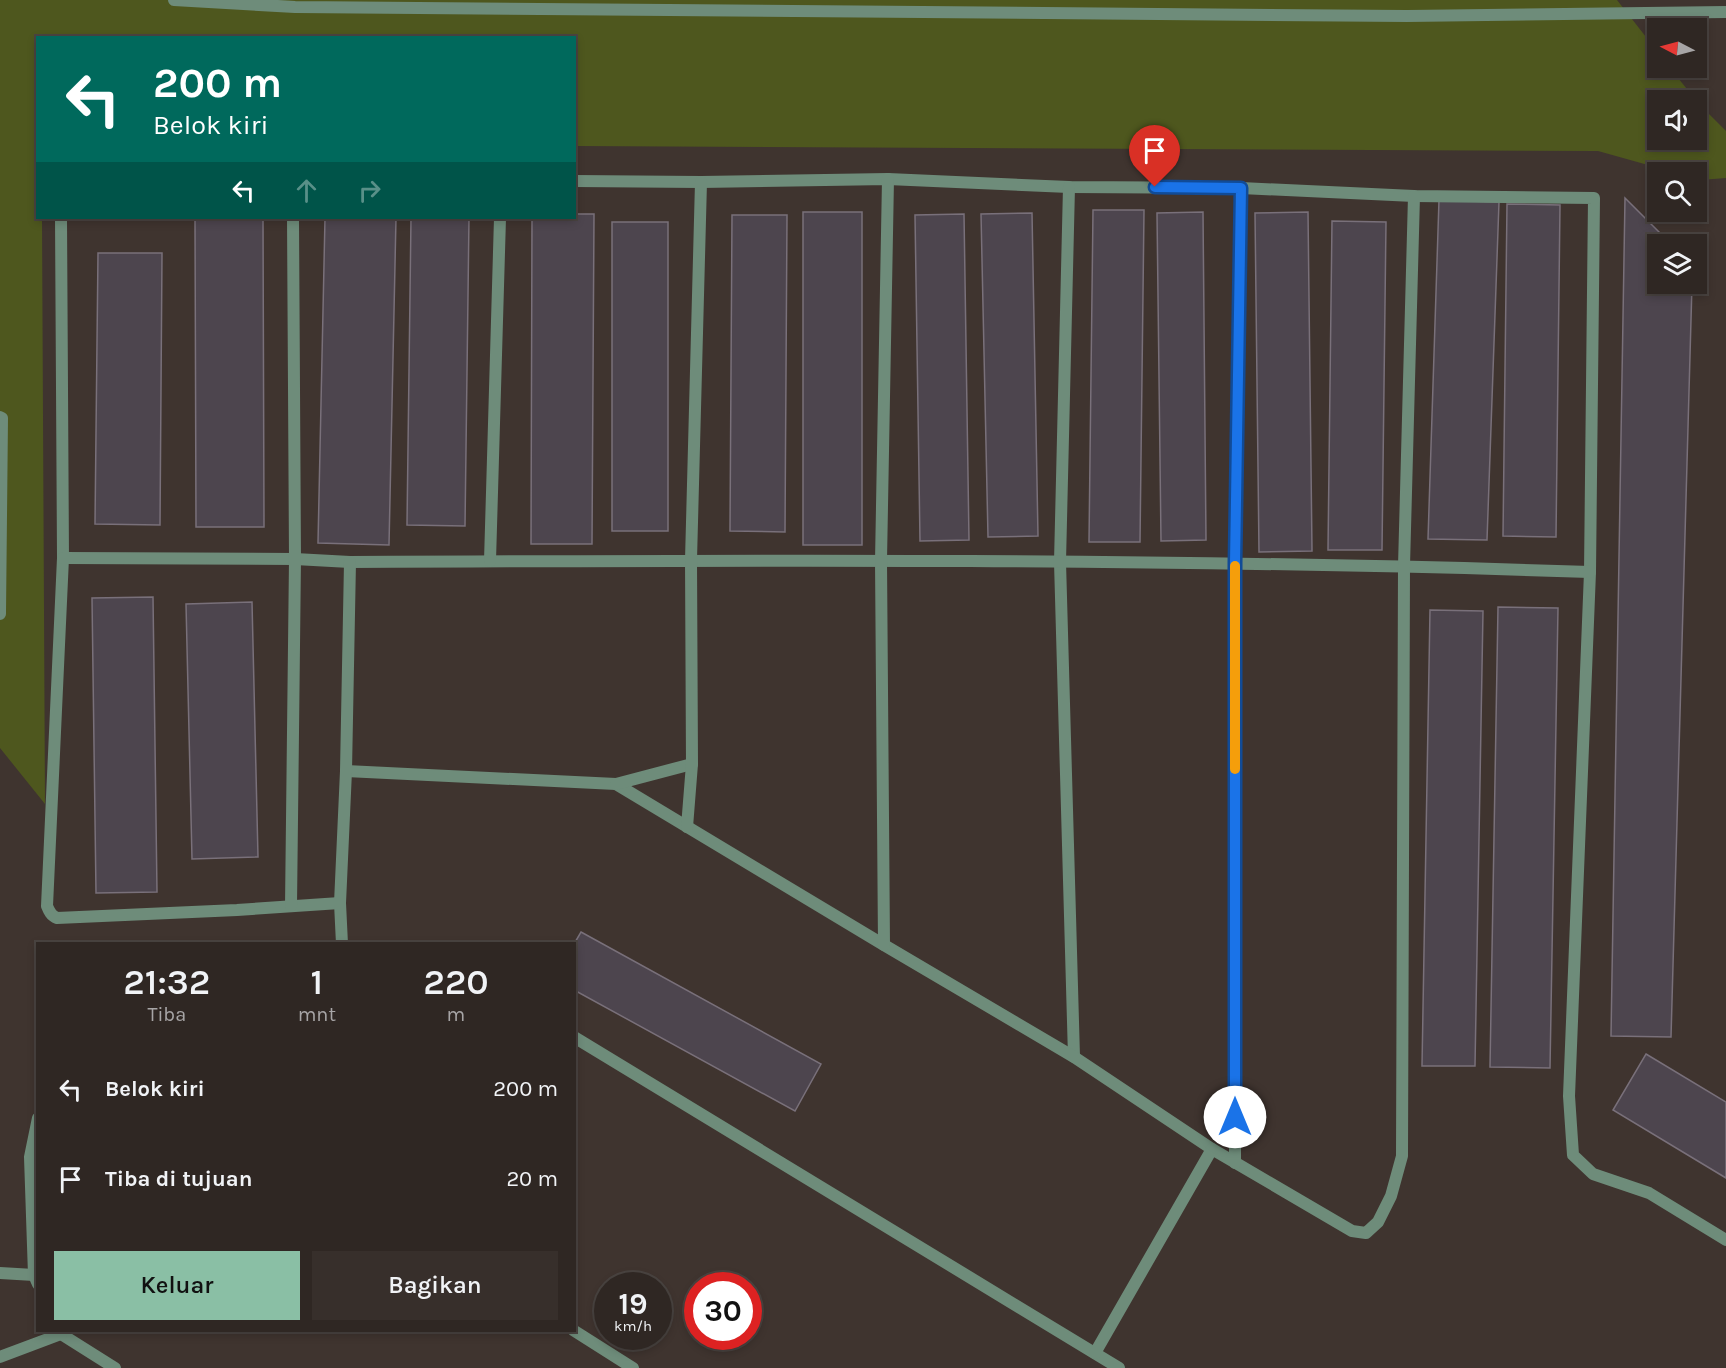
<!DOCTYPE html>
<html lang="id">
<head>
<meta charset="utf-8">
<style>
	:root { --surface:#2f2723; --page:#372f2b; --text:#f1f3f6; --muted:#a7a5a6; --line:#4a4441; --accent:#8abfa5 }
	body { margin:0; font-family:Karla,sans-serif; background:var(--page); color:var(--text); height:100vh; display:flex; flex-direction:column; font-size:22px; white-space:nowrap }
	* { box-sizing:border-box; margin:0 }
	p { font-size:20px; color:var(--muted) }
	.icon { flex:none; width:33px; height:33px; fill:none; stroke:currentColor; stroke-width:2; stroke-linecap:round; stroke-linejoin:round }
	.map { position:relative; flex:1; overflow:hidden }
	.details { position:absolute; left:36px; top:942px; width:540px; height:390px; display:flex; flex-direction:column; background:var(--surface); border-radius:0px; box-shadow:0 3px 9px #0003,0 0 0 2px var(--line) }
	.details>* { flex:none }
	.hud { position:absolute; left:36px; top:36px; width:540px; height:183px; border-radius:0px; box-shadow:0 3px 9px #0003,0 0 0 2px var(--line); background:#00695c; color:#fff; overflow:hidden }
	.needle { width:39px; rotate:276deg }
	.fabs { position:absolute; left:1647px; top:18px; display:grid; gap:12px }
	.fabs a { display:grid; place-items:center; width:60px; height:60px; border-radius:0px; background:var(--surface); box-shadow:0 3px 9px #0003,0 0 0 2px var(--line); font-size:30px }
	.speed { position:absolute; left:594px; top:1272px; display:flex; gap:12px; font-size:30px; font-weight:700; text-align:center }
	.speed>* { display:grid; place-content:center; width:78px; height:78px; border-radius:50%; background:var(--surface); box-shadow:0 3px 9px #0003,0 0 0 2px var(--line); line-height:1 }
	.speed small { font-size:15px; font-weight:400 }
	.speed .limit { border:9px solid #d22; background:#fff; color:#111 }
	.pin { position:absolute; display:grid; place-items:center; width:51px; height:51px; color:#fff; margin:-62px -26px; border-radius:50% 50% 50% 0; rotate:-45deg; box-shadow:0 0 6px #0007 }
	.pin .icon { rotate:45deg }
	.me { position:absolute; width:66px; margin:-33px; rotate:0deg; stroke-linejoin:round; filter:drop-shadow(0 0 4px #0008) }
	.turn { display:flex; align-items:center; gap:21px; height:126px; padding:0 18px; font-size:27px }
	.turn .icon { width:78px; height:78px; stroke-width:2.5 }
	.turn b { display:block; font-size:42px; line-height:51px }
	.lanes { display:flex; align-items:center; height:57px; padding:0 18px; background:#0003; justify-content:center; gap:30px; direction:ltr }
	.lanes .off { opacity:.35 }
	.eta { display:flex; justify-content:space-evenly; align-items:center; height:102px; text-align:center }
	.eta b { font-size:36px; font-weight:600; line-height:42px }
	.primary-button { display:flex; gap:12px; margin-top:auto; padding:12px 18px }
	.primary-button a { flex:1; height:69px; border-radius:0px; background:var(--accent); color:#111; font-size:24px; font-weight:600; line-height:69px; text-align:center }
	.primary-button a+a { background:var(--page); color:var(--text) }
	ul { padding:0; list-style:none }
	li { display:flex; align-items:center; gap:18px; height:90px; padding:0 18px }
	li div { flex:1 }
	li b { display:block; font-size:22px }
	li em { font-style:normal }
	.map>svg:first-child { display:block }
</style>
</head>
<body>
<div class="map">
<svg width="1726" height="1368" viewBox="0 0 1726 1368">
	<rect width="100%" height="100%" fill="#3f342f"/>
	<path fill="#4e571e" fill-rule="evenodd" d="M 0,0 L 1617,0 L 1657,51 L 1658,68 L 1670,68 L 1699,104 L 1726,131 L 1726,178 L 1700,180 L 1697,179 L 1696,172 L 1673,172 L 1598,151 L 575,146 L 574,38 L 38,38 L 38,218 L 42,218 L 45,804 L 0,748 ZM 1658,100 L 1696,100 L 1696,140 L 1658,140 Z"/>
	<g fill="#4d454e" stroke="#79707a" stroke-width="1.5">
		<polygon points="1625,198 1671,244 1658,244 1658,284 1692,284 1671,1037 1611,1036"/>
		<polygon points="1439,200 1499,202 1487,540 1428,539"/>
		<polygon points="1507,204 1560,205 1556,537 1503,536"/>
		<polygon points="1093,210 1144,210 1140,542 1089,542"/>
		<rect x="803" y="212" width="59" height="333"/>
		<polygon points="1203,212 1206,540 1161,541 1157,213"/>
		<polygon points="1308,212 1312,551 1259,552 1255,213"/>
		<polygon points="1032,213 1038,536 988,537 981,214"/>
		<polygon points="574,214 594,214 592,544 531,544 532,218 574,218"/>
		<polygon points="964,214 969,540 920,541 915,215"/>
		<polygon points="732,215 787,215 785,532 730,531"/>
		<polygon points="195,218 263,218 264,527 196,527"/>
		<polygon points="325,218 396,218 389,545 318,543"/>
		<polygon points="411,218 469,218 465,526 407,525"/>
		<polygon points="1332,221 1386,222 1382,550 1328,550"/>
		<rect x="612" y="222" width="56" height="309"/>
		<polygon points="98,253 162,253 160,525 95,524"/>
		<polygon points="153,597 157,892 96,893 92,598"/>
		<polygon points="252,602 258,857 192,859 186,604"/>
		<polygon points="1498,607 1558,608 1550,1068 1490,1067"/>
		<polygon points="1430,610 1483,611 1475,1066 1422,1066"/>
		<polygon points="581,932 821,1064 795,1111 574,990 574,944"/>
		<polygon points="1646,1054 1726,1102 1726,1178 1613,1110"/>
	</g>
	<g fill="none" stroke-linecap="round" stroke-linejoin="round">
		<g stroke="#6e8c7a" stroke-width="12">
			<polyline points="174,0 295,7 1407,16 1726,12"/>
			<polyline points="574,181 701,182 888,179 1069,187 1241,188 1414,196 1594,198 1590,572 1569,1096 1573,1155 1593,1174 1649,1193 1726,1240"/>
			<polyline points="1069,187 1060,562 1074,1057"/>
			<path d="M 61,218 L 63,558 L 47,906 C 49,911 51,916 57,918 L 237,910 L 340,903"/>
			<polyline points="0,417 2,418 0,614"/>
			<path d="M 63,558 L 295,559 L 350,562 C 763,560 1177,558 1590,572"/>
			<polyline points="490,561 500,218"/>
			<polyline points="346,771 616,784 884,945 1074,1057 1212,1149 1352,1231 1366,1233 1378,1222 1391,1196 1402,1156 1404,566 1414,196"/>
			<polyline points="616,784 692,764"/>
			<polyline points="687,827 692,764 691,560 701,182"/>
			<polyline points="291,906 295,559 293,218"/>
			<polyline points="342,944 340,903 346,771 350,562"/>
			<polyline points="884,945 881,561 888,179"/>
			<polyline points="574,1037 1119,1368"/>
			<polyline points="38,1118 30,1157 34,1275 38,1284"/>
			<polyline points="1235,1163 1235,563 1241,188"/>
			<polyline points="0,1273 34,1275"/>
			<polyline points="59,1330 61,1334 115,1368"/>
			<polyline points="573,1330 633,1368"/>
			<polyline points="1095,1353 1212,1149"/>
			<polyline points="0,1357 61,1334"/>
		</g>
	</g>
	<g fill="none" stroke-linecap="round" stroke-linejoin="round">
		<defs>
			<polyline id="route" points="1155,187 1241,188 1235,563 1235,1117"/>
		</defs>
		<use href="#route" stroke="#114b97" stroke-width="15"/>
		<use href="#route" stroke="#1a73e8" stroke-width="10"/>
		<polyline stroke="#f59e0b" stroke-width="10" points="1235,769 1235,566"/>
	</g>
</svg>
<div class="fabs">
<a><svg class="needle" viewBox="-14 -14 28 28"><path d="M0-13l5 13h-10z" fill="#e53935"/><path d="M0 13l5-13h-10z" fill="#a7a5a6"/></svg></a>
<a><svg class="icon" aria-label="sound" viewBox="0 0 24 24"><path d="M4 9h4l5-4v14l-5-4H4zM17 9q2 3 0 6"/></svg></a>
<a><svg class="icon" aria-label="search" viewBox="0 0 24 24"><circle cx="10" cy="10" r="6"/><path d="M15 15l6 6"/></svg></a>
<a><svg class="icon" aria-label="layers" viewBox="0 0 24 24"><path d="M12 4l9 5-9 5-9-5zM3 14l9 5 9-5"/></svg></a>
</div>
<div class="speed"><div>19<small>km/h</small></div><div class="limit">30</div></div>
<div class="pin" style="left:1155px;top:187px;background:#d93025"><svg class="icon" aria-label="arrive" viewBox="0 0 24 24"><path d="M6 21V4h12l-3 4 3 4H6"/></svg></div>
<svg class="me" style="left:1235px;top:1117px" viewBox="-20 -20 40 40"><circle r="19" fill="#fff"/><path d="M0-13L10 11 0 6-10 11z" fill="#1a73e8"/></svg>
<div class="hud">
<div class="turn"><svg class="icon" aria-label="left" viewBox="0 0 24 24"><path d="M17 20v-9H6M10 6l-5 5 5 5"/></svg><div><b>200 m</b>Belok kiri</div></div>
<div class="lanes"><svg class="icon" aria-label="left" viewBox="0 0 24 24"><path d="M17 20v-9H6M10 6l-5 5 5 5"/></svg><svg class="icon off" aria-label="ahead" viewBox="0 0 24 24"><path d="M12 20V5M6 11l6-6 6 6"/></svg><svg class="icon off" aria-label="right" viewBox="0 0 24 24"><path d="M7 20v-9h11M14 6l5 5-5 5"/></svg></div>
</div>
<section class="details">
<div class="eta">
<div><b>21:32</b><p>Tiba</p></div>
<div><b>1</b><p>mnt</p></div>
<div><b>220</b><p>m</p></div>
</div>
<ul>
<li><svg class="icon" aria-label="left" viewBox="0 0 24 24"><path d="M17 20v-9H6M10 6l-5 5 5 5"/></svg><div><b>Belok kiri</b></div><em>200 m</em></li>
<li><svg class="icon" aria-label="arrive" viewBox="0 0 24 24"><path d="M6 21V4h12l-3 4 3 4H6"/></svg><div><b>Tiba di tujuan</b></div><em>20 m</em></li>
</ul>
<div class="primary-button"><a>Keluar</a><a>Bagikan</a></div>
</section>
</div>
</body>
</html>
